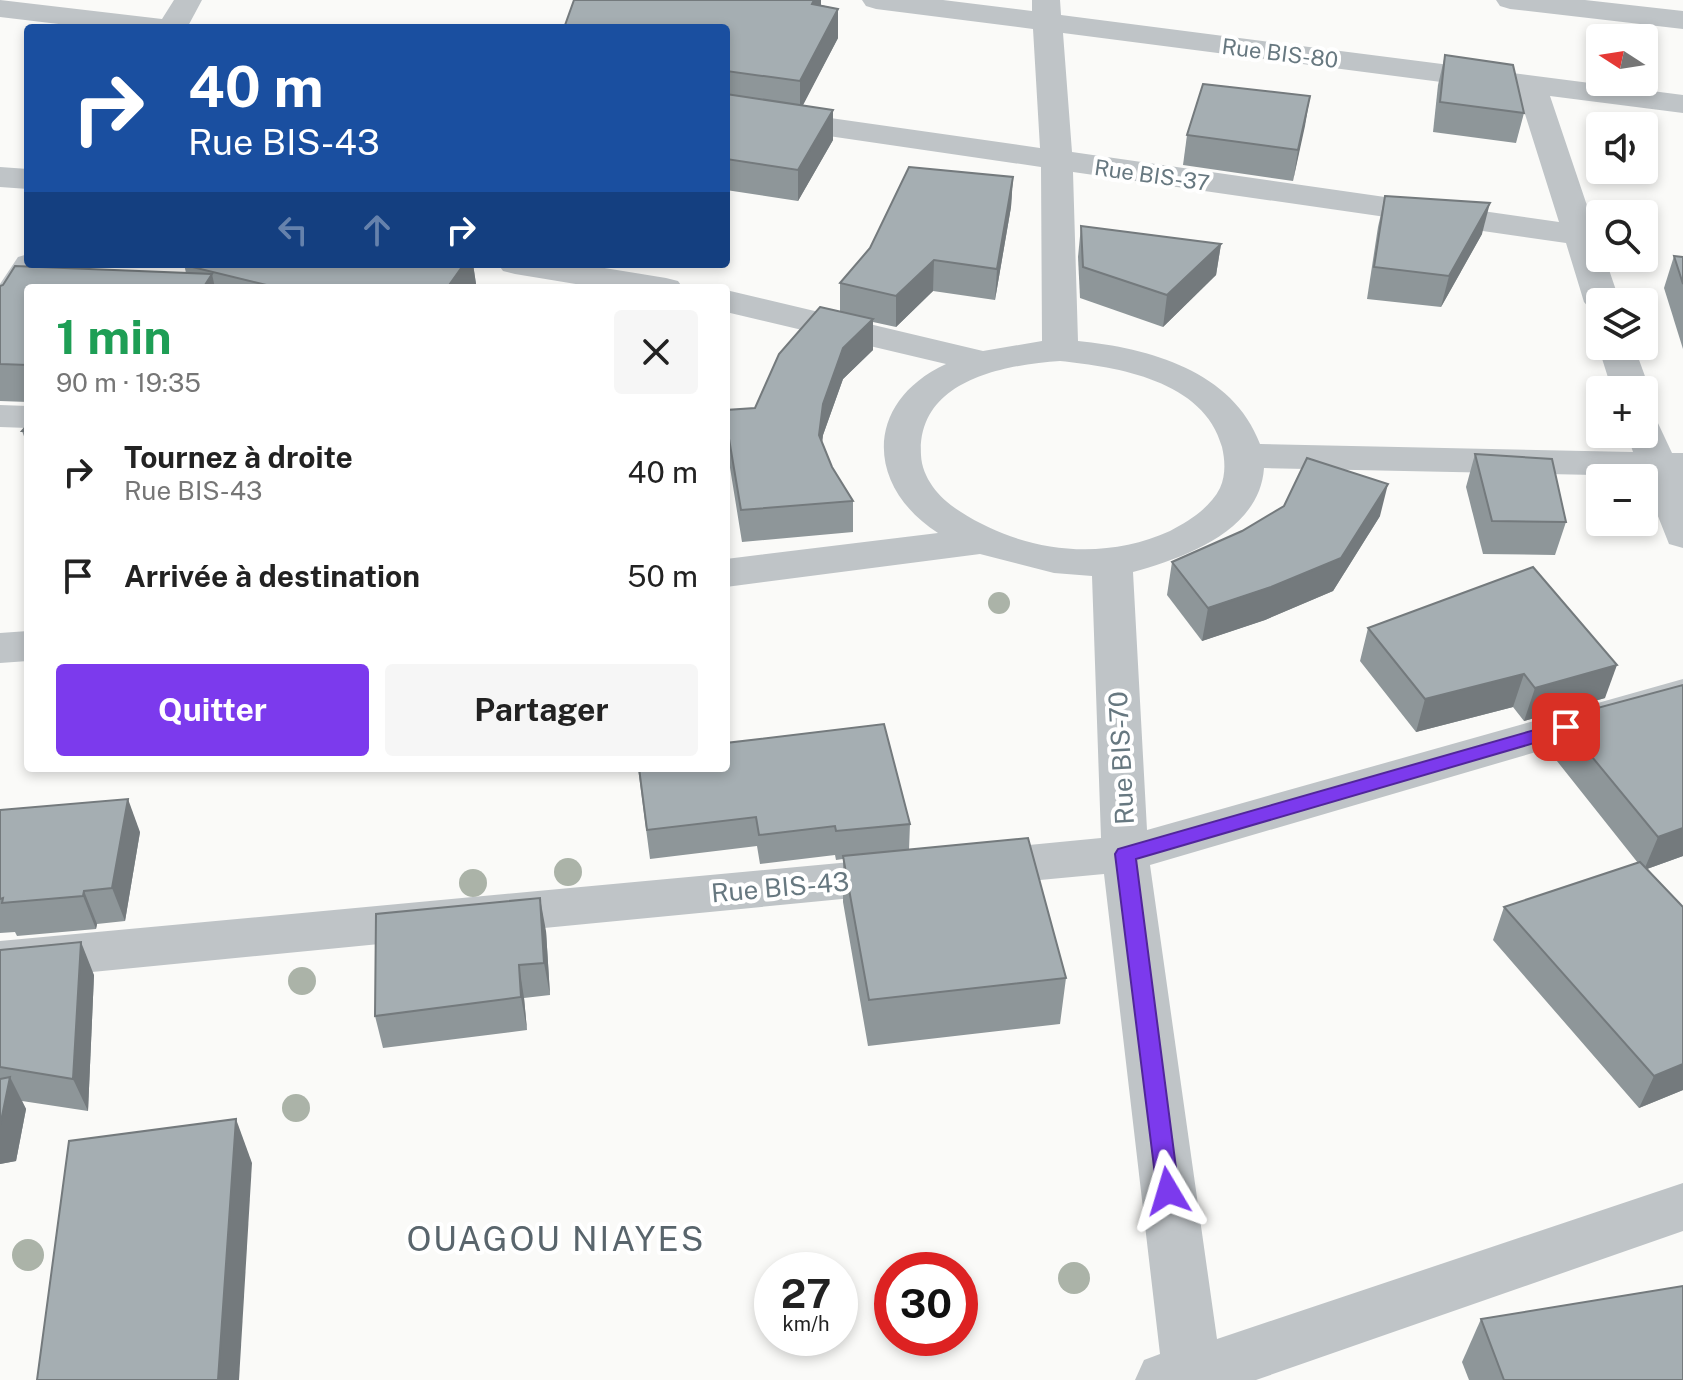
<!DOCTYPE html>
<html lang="fr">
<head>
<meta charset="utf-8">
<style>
	:root { --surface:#fff; --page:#f6f6f6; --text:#222; --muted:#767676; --accent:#7c3aed }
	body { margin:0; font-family:"Public Sans",sans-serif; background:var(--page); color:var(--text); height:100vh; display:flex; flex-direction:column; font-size:30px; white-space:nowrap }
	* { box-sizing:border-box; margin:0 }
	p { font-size:26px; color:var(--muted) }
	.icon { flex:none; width:44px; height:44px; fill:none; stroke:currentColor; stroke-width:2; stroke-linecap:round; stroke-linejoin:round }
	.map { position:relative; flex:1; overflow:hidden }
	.panel { position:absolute; left:24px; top:284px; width:706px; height:488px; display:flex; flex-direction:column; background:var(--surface); border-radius:8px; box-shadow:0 4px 12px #0003 }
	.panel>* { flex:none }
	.guide { position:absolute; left:24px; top:24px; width:706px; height:244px; border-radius:8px; box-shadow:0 4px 12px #0003; background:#1a4fa0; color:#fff; overflow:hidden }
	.needle { width:52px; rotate:282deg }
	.buttons { position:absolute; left:1586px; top:24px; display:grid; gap:16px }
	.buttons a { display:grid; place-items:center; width:72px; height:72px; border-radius:8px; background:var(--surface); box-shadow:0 4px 12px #0003; font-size:40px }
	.speed { position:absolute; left:754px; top:1252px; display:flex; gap:16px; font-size:40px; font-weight:700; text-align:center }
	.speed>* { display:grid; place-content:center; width:104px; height:104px; border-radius:50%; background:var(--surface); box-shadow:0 4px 12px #0003; line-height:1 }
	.speed small { font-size:20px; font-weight:400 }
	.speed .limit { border:12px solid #d22; background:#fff; color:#111 }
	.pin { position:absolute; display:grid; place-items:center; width:68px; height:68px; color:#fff; margin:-34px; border-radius:16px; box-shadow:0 4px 12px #0006 }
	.me { position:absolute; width:88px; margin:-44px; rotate:353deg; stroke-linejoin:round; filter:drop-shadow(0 0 6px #0008) }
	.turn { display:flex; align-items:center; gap:28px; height:168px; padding:0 32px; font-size:36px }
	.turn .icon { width:104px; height:104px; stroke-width:2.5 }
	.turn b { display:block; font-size:56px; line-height:68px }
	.lanes { display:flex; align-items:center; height:76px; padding:0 32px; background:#0003; justify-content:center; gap:40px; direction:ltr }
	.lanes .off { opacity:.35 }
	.round { display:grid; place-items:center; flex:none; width:84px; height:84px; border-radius:8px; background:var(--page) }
	.headline { display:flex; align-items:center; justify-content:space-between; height:136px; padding:0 32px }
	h1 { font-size:48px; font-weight:700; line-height:60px; color:#1e9e55 }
	.action { display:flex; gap:16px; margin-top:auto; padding:16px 32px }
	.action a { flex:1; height:92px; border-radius:8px; background:var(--accent); color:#fff; font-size:32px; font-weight:700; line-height:92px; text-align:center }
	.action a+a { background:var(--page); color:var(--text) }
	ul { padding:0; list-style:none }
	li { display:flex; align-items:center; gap:24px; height:104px; padding:0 32px }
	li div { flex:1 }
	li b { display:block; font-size:30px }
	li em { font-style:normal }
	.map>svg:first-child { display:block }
</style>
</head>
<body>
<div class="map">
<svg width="1683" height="1380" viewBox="0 0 1683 1380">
	<rect width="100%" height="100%" fill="#fafaf8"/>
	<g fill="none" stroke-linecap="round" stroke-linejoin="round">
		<g fill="#bfc4c7" fill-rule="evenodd">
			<polygon points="0,0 162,19 174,0 202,0 187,28 92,28 0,17"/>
			<path d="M 862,0 L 943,0 L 1032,11 L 1032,0 L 1060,0 L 1061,15 L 1683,95 L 1683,113 L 1550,96 L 1600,244 L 1600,258 L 1605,258 L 1620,302 L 1600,302 L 1600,312 L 1590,309 L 1584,302 L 1566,243 L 1073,172 L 1078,341 C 1149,348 1233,371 1260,444 L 1633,452 L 1627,434 L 1644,434 L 1644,418 L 1657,421 L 1672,453 L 1683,453 L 1683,548 L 1669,544 L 1642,476 L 1264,468 C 1260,531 1184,558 1133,572 L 1147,830 L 1683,679 L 1683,709 L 1150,865 L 1217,1339 L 1683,1183 L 1683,1231 L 1256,1380 L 1135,1380 L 1144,1360 L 1160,1354 L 1104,874 L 977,886 L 960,881 L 953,868 L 960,855 L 977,850 L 1101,838 L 1092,576 L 1054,573 L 980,554 L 726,587 L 726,559 L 938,533 C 865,486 864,402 946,364 L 726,312 L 726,290 L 983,351 L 1042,341 L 1041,167 L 726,121 L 726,103 L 1040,148 L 1033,29 L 876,9 L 866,6 ZM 1063,33 L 1518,92 L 1559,222 L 1072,152 ZM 1060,361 C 1117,367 1204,380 1222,447 C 1225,460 1226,475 1220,488 C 1210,508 1189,521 1170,531 C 1102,562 1023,552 961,512 C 941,500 922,479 921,455 C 917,380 1004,365 1060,361 Z"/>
			<polygon points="0,167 28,169 28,189 0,187"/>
			<polygon points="28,254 28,264 47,264 33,288 28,288 28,296 13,321 0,324 0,284 18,257"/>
			<polygon points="498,264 580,264 666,278 678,281 683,288 600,288 515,274 503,271"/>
			<polygon points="1600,343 1600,346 1634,346 1650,390 1644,398 1644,390 1612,390 1598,346"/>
			<polygon points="0,405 28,406 28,428 0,427"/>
			<polygon points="28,631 28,661 0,663 0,633"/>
			<polygon points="904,857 921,862 928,875 921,888 904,893 0,981 0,941"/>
		</g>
		<polygon fill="#bfc4c7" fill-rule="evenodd" points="1496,0 1585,0 1683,11 1683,29 1510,9 1500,6"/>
	</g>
	<g fill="#abb3a8">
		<circle cx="999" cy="603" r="11"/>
		<circle cx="568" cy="872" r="14"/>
		<circle cx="473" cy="883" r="14"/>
		<circle cx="302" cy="981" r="14"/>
		<circle cx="296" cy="1108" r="14"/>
		<circle cx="28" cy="1255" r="16"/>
		<circle cx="1074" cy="1278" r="16"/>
	</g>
	<g fill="#8e9699">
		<polygon points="574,0 821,0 821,5 838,9 838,38 802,106 833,140 798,201 726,190 726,28"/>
		<polygon points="1445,55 1524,113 1516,143 1433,132 1438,85"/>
		<polygon points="1310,96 1293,181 1183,165 1187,135"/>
		<polygon points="1013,177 1011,207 995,300 933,291 896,327 873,322 873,350 843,379 823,435 822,442 832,467 853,501 853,532 742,542 726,443 726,410 755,408 840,312 840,283"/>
		<polygon points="1385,196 1482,234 1441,307 1367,299 1378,227"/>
		<polygon points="1081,226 1221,244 1216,275 1163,327 1080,298 1078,257"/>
		<polygon points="1674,256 1683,257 1683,349 1664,288"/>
		<polygon points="184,264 473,264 476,284 473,288 28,288 28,402 0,401 0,286 186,273"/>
		<polygon points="28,424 28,447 22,431"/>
		<polygon points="1475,454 1566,522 1555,555 1483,554 1466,487"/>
		<polygon points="1380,516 1333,591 1265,620 1202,641 1167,595 1172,562"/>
		<polygon points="1368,628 1605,698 1524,721 1513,707 1416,732 1360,661"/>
		<polygon points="1683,685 1683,856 1647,869 1683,907 1683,1090 1639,1108 1493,940 1504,907 1638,863 1549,751 1560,718"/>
		<polygon points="638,768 726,768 910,824 909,850 1066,978 1060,1024 868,1046 843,902 843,859 836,860 835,855 760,864 757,846 650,859"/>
		<polygon points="0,810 140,832 125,921 97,924 96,929 17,936 15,932 0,933"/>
		<polygon points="546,931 550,995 524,998 527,1030 383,1048 375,1016"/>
		<polygon points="0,950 94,975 88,1111 22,1101 26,1109 16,1161 0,1164"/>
		<polygon points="1481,1319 1683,1380 1469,1380 1462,1362"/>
	</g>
	<g fill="#747a7d">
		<polygon points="814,0 821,0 821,11 812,4"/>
		<polygon points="838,9 838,38 800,111 800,81"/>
		<polygon points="1310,96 1305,126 1293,181 1298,150"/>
		<polygon points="833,110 833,140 798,201 798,170"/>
		<polygon points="1013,177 1011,207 995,300 997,269"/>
		<polygon points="1490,203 1482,234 1441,307 1449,276"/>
		<polygon points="1221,244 1216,275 1163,327 1167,295"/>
		<polygon points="934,260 933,291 896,327 896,296"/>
		<polygon points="464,264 473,264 476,284 473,288 447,288"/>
		<polygon points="212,274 215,288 203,288"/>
		<polygon points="873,319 873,350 843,379 823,435 819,466 819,435 823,404 843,348"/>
		<polygon points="1388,484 1380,516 1333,591 1265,620 1202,641 1208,608"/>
		<polygon points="1617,665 1605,698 1524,721 1535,688"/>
		<polygon points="1524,674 1513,707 1416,732 1425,699"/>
		<polygon points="128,799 140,832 125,921 112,888"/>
		<polygon points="1683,828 1683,856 1644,870 1658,837"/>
		<polygon points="84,891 97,924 96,929 83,896"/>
		<polygon points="540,898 546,931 550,995 544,963"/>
		<polygon points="81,942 94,975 88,1111 73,1079"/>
		<polygon points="519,965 524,998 527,1030 521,997"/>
		<polygon points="1683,1064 1683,1090 1639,1108 1654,1076"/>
		<polygon points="10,1077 26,1109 16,1161 0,1164 0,1126"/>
		<polygon points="236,1119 252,1163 239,1380 218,1380"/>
	</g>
	<g fill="#a5aeb2" stroke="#747a7d" stroke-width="2">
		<polygon points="574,0 814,0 812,4 838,9 800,81 726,71 726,28 564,28"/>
		<polygon points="1445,55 1513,65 1524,113 1440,102"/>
		<polygon points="1203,84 1310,96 1298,150 1187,135"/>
		<polygon points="726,94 833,110 798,170 726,159"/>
		<polygon points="909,167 1013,177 997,269 934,260 896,296 840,283 870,248"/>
		<polygon points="1385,196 1490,203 1449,276 1374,267"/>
		<polygon points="1081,226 1221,244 1167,295 1083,267"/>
		<polygon points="1674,256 1683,257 1683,284"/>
		<polygon points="184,264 464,264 447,288 279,288 184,265"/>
		<polygon points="15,266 212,274 203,288 28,288 28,365 0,364 0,286 3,285"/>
		<polygon points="820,307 873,319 843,348 823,404 819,435 832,467 853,501 741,510 726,421 726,410 755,408 779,354"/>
		<polygon points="28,424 28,431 22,431"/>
		<polygon points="1475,454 1552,459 1566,522 1492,521"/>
		<polygon points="1307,458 1388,484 1341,558 1271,587 1208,608 1172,562 1242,531 1284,506"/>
		<polygon points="1533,567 1617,665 1535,688 1524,674 1425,699 1368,628"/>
		<polygon points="1683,685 1683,828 1658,837 1560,718"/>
		<polygon points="884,724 910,824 836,831 835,826 759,835 756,817 647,830 639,768 726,768 726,743"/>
		<polygon points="128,799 112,888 84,891 83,896 2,903 3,898 0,899 0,810"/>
		<polygon points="1028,838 1066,978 869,1000 843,856"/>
		<polygon points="1640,862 1683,907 1683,1064 1654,1076 1504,907"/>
		<polygon points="540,898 544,963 519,965 521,997 375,1016 376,914"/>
		<polygon points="81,942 73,1079 0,1067 0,950"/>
		<polygon points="10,1077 0,1126 0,1079"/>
		<polygon points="236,1119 218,1380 37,1380 69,1141"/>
		<polygon points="1683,1286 1683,1380 1504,1380 1481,1319"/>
	</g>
	<polygon fill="#7c3aed" stroke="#51269a" stroke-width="2" points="1566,721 1572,723 1575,727 1572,732 1136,859 1179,1191 1176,1198 1168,1201 1160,1198 1157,1191 1115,854 1118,849"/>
	<g text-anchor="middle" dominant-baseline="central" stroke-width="8" stroke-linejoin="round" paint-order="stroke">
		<g font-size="22" fill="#677880" stroke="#fff">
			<text transform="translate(1280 53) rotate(7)">Rue BIS-80</text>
			<text transform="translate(1152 175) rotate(8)">Rue BIS-37</text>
		</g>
		<g font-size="26" fill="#677880" stroke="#fff">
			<text transform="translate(1121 758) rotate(-93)">Rue BIS-70</text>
			<text transform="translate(780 887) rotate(-5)">Rue BIS-43</text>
		</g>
		<g font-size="34" letter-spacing="2" fill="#59656c" stroke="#fff">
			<text x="556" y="1239">OUAGOU NIAYES</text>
		</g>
	</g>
</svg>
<div class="buttons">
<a><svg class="needle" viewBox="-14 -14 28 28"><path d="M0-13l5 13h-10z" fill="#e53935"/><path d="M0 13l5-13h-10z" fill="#767676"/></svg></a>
<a><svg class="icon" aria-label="sound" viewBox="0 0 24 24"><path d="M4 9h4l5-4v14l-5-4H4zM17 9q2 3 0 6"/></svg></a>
<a><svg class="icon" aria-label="search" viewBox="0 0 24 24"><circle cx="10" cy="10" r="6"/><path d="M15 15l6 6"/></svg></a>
<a><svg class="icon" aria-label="layers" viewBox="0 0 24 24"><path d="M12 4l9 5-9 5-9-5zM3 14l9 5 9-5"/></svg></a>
<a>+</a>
<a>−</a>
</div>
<div class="speed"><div>27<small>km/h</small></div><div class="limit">30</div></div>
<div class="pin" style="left:1566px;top:727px;background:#d93025"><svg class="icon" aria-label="arrive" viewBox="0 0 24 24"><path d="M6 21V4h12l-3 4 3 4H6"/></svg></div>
<svg class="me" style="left:1168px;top:1191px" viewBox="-20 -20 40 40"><path d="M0-17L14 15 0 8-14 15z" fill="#7c3aed" stroke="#fff" stroke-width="4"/></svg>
<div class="guide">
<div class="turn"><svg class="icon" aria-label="right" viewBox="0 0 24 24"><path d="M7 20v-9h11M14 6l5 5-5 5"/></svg><div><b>40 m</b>Rue BIS-43</div></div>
<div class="lanes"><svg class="icon off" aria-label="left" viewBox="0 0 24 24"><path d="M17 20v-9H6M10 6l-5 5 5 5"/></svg><svg class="icon off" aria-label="ahead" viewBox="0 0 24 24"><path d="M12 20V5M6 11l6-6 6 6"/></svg><svg class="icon" aria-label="right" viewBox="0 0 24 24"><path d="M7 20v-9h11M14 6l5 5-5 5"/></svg></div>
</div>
<section class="panel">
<div class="headline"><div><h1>1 min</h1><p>90 m · 19:35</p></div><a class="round"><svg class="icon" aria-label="close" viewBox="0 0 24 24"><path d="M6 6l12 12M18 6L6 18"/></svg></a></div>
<ul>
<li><svg class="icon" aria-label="right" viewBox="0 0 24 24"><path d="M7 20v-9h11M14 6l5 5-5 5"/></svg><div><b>Tournez à droite</b><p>Rue BIS-43</p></div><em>40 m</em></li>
<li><svg class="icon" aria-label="arrive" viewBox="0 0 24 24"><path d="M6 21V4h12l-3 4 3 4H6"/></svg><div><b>Arrivée à destination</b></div><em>50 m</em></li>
</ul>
<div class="action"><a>Quitter</a><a>Partager</a></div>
</section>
</div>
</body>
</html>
